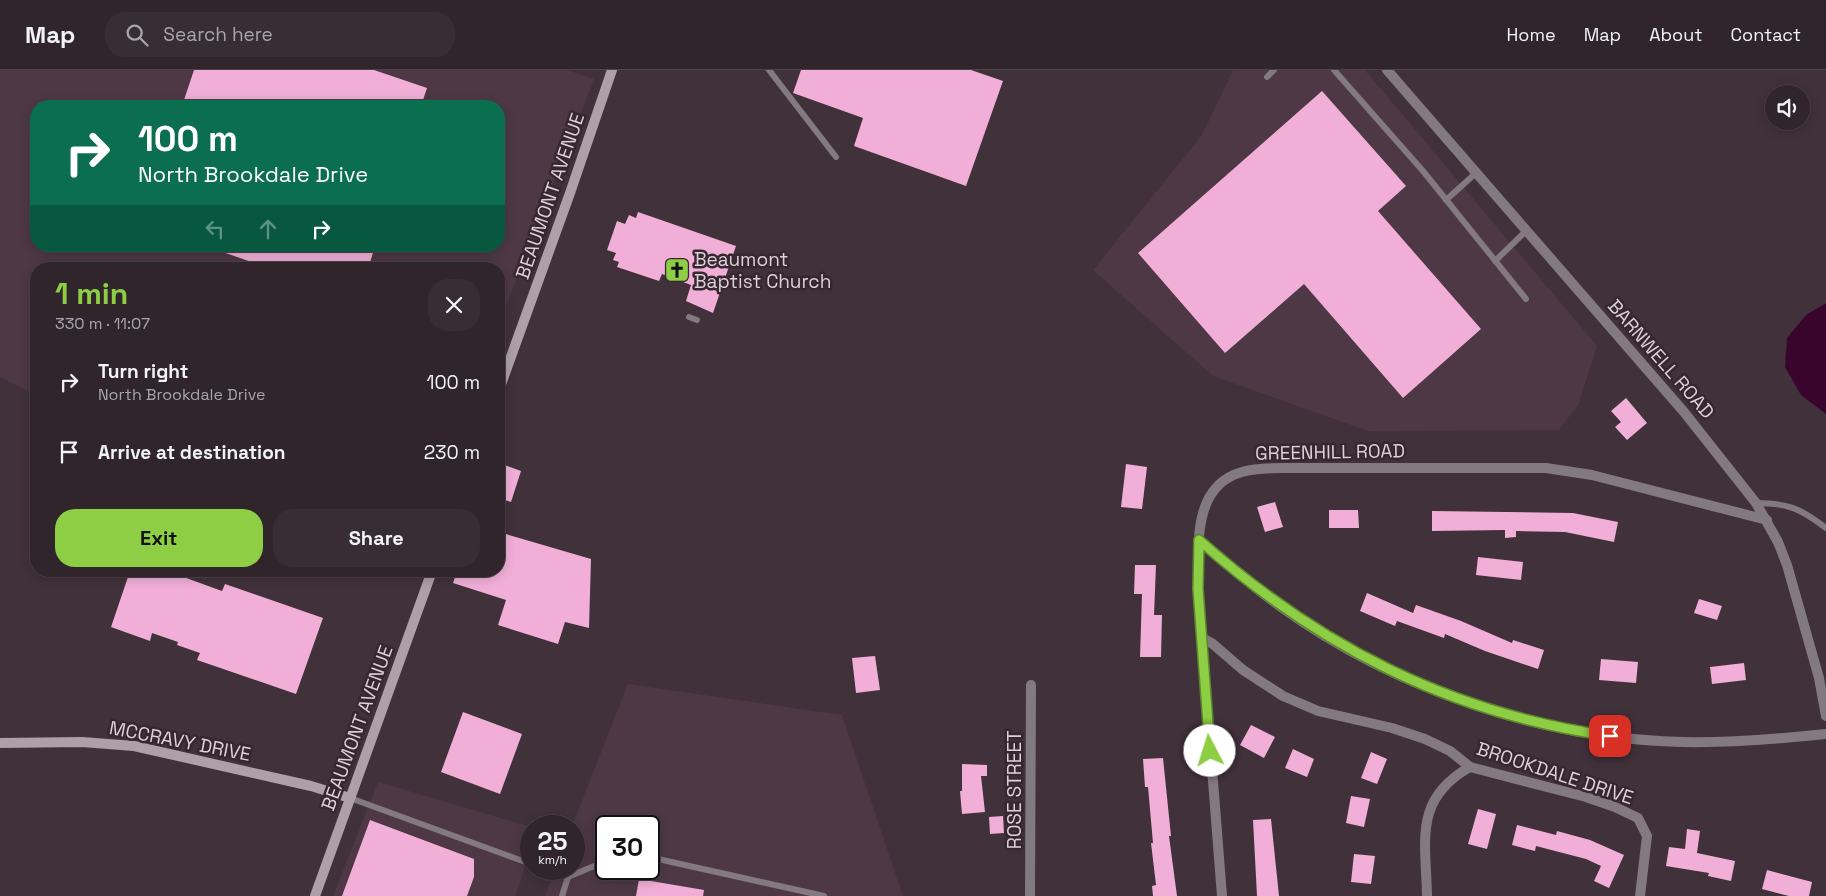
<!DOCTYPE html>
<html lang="en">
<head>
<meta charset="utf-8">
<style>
	:root { --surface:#31252c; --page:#392d34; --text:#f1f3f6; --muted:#a8a5a9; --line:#4c4248; --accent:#8dce45 }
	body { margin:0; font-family:"Space Grotesk",sans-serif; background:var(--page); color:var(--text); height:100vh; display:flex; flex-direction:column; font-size:19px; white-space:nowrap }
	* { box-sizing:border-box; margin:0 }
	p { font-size:16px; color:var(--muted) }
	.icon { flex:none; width:28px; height:28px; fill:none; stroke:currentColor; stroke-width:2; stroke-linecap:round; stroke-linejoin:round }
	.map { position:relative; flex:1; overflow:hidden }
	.side { position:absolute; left:30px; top:192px; width:475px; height:315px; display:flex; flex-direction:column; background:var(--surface); border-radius:20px; box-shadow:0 2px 12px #0003,0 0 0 1px var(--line) }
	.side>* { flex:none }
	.top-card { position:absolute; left:30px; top:30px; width:475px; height:152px; border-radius:20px; box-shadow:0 2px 12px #0003,0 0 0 1px var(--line); background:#0b6e4f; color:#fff; overflow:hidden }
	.tools { position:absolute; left:1765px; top:15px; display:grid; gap:10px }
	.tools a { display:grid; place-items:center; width:45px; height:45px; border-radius:50%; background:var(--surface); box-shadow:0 2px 12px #0003,0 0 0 1px var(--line); font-size:25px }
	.speed { position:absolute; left:520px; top:745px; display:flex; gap:10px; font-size:25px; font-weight:700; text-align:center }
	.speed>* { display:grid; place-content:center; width:65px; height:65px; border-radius:50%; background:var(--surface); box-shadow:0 2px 12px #0003,0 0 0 1px var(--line); line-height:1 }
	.speed small { font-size:12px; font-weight:400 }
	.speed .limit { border:2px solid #111; border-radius:8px; background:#fff; color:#111 }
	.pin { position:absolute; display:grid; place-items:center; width:42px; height:42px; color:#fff; margin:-21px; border-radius:10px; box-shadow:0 2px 8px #0006 }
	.me { position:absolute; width:55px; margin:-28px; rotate:355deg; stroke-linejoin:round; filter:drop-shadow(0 0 4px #0008) }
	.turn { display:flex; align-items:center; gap:18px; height:105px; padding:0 25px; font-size:22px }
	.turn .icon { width:65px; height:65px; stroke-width:2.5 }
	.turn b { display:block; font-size:35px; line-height:42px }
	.lanes { display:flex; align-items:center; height:48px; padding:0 25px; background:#0003; justify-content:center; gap:25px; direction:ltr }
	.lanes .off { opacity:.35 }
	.round { display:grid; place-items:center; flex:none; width:52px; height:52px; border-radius:20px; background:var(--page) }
	.summary { display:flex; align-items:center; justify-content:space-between; height:85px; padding:0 25px }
	h1 { font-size:30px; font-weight:800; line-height:38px; color:var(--accent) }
	.cta { display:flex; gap:10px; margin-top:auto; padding:10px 25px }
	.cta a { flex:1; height:58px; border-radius:20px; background:var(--accent); color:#111; font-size:20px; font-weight:800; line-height:58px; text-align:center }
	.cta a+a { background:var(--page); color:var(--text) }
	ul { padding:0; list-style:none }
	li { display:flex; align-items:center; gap:15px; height:70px; padding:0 25px }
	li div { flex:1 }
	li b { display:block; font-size:19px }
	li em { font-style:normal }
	header { display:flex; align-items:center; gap:30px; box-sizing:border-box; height:70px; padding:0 25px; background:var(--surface); border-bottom:1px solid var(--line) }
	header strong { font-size:24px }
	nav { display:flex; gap:28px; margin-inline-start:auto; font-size:18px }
	.search { width:350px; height:45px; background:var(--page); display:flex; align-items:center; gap:12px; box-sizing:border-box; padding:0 18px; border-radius:20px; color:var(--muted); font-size:19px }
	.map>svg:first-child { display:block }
</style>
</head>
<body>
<header>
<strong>Map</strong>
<div class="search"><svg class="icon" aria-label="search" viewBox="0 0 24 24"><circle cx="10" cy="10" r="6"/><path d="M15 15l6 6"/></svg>Search here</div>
<nav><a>Home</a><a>Map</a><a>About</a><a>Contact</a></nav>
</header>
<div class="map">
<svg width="1826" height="826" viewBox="0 0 1826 826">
	<rect width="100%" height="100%" fill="#41313b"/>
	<g fill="#4e3846" fill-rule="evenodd">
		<path d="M 0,0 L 567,0 L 594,9 L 499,254 L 499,199 L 36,199 L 36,325 L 0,307 ZM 36,36 L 499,36 L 499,176 L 36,176 Z"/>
		<polygon points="1233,0 1365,0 1597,276 1578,335 1559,360 1368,361 1213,306 1093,200 1202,65"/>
		<path d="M 628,614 L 842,645 L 903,826 L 545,826 L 555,799 L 574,799 L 574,756 L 572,756 ZM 606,756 L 649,756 L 649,799 L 606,799 Z"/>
		<polygon points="378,712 531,757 531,781 515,826 333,826"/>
	</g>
	<polygon fill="#3a052c" points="1826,233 1826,344 1801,325 1785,297 1787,268 1806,245"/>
	<g fill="#f1afd8">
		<polygon points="194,0 374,0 427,18 421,36 182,36"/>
		<polygon points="801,0 971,0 1003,11 966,116 854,76 863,48 793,23"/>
		<polygon points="1322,21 1406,116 1378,141 1481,259 1403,328 1304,214 1225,283 1138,183"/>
		<polygon points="638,142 736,176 713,243 686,231 691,215 662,204 659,211 617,197 619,192 613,190 616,183 607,180 617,151 625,154 629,145 636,148"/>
		<polygon points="211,176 375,176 368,199 272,199 211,178"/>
		<polygon points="1626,328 1647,353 1627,370 1615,357 1621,352 1611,341"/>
		<polygon points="499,393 521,401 511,432 499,428"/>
		<polygon points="1126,394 1147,397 1142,439 1121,437"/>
		<polygon points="1275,432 1283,457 1265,462 1257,437"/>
		<polygon points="1329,440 1358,440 1359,458 1329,458"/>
		<polygon points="1432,441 1573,443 1618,452 1614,472 1565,462 1516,461 1516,467 1505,468 1505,460 1432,461"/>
		<polygon points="499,462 591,489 589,558 565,552 558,574 498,555 506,530 453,513 457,501 499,501"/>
		<polygon points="1478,487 1523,492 1521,510 1476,505"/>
		<polygon points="1135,495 1156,495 1154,545 1162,545 1161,587 1140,587 1142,524 1134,524"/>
		<polygon points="130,501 167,501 222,521 225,514 323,548 296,624 197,590 200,583 177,575 178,572 152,563 150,571 111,557"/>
		<polygon points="1367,523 1413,543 1416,535 1461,551 1512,573 1513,570 1544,580 1538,599 1485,581 1445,564 1444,568 1397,551 1395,556 1360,541"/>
		<polygon points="1699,529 1722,536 1717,550 1694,543"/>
		<polygon points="875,586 880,620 856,623 852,588"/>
		<polygon points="1601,589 1638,592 1636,613 1599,610"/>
		<polygon points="1744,593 1746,610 1712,614 1710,597"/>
		<polygon points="463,642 522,664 500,724 441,702"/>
		<polygon points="1251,655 1275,667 1264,688 1240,675"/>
		<polygon points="1293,679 1314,689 1307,707 1285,698"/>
		<polygon points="1371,682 1387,689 1377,714 1361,708"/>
		<polygon points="1163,688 1171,766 1169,766 1177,826 1153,826 1152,816 1156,815 1151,773 1153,773 1148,717 1145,717 1143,689"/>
		<polygon points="962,694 987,695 987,706 981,706 985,742 962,744 960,721 962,721"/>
		<polygon points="1351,726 1370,729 1364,757 1346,753"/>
		<polygon points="1478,739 1496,744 1487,779 1468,774"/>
		<polygon points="1003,746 1004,763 990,764 989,747"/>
		<polygon points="1271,749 1279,826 1257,826 1253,750"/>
		<polygon points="370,750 474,789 474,807 467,826 342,826"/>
		<polygon points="1517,755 1556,765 1557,761 1590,770 1624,785 1609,818 1594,811 1601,796 1586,789 1536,776 1535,781 1512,775"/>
		<polygon points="1687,759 1700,761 1697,783 1735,791 1731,811 1708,806 1709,803 1666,796 1669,777 1685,779"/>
		<polygon points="1354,784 1375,786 1371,814 1351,812"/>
		<polygon points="1767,800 1812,812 1809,826 1789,826 1762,819"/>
		<polygon points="639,809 704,820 703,826 636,826"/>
	</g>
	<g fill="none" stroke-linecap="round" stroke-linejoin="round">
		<g stroke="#837a7f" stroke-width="6">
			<polyline points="769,0 836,87"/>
			<polyline points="1334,0 1423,101 1526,229"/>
			<polyline points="1267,7 1274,0"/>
			<polyline points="1446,130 1477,102"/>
			<polyline points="1495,191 1527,160"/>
			<polyline points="689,247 697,250"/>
			<path d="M 1756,433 C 1789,433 1801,439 1826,458"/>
			<polyline points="350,728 531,794"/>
			<polyline points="649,787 824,826"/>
			<polyline points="544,799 568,807 562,826"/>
			<polyline points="568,807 606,791"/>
		</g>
		<g stroke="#837a7f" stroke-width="10">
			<polyline points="1387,0 1684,342 1756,433 1778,472 1787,495 1819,608 1826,646"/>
			<path d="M 1199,470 C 1225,493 1252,516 1281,537 C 1395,619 1541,669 1683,672 C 1731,673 1778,669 1826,664"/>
			<polyline points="1202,568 1213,574 1243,600 1283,626 1318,641 1392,658 1425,669 1450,681 1470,697 1586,727 1615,737 1638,748 1647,766 1640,826"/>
			<polyline points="1030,826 1031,615"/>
			<path d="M 1222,826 L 1198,519 C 1199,478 1191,416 1242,402 C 1255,398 1270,398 1284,398 L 1546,398 L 1592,405 L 1767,450"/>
			<path d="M 1427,826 C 1426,771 1413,729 1470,697"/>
		</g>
		<g stroke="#aea0a8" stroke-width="10">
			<polyline points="499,320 570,123 612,0"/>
			<polyline points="0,673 82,672 134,676 311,716 350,728"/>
			<polyline points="315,826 432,501"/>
		</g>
	</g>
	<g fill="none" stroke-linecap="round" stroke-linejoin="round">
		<defs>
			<path id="route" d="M 1210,681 L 1198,519 L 1199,470 C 1320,577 1449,643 1610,666"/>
		</defs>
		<use href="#route" stroke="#5c862d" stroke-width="12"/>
		<use href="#route" stroke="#8dce45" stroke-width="9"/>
	</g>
	<defs>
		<symbol id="church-square" viewBox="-11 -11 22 22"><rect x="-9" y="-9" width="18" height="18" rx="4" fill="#8dce45" stroke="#372731"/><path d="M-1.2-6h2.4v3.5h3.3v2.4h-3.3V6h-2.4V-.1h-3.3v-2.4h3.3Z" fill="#111"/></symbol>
	</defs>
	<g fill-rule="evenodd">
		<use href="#church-square" x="663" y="186" width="28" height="28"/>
	</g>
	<g text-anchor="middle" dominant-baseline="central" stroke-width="5" stroke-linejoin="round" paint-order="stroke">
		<g font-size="19" fill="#dcd1d7" stroke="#372731">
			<text transform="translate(550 126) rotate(-71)">BEAUMONT AVENUE</text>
			<text transform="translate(1661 289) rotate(49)">BARNWELL ROAD</text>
			<text transform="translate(1330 382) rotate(-1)">GREENHILL ROAD</text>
			<text transform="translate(357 658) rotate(-70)">BEAUMONT AVENUE</text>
			<text transform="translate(180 671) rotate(11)">MCCRAVY DRIVE</text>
			<text transform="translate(1555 703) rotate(18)">BROOKDALE DRIVE</text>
			<text transform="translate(1014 720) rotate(-90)">ROSE STREET</text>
		</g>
		<g font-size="19" fill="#dcd1d7" stroke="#372731" text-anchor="start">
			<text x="694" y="189">Beaumont<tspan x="694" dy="22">Baptist Church</tspan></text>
		</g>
	</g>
</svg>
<div class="tools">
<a><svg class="icon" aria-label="sound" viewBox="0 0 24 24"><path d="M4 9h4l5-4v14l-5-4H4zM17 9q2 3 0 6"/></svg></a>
</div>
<div class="speed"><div>25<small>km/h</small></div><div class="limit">30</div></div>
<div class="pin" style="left:1610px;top:666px;background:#d93025"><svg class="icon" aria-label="arrive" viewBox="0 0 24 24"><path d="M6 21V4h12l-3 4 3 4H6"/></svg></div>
<svg class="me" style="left:1210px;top:681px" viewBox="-20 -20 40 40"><circle r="19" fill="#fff"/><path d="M0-13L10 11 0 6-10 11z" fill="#8dce45"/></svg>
<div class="top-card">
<div class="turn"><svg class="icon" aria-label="right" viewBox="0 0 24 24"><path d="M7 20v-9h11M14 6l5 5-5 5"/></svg><div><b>100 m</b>North Brookdale Drive</div></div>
<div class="lanes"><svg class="icon off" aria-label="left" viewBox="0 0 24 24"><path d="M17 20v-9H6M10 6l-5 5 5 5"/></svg><svg class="icon off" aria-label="ahead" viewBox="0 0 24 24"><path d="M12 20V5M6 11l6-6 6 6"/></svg><svg class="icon" aria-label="right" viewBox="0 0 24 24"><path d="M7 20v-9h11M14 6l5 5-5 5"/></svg></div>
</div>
<section class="side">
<div class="summary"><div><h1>1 min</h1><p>330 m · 11:07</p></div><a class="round"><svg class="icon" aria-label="close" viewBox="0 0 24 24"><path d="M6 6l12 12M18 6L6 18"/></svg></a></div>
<ul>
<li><svg class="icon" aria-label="right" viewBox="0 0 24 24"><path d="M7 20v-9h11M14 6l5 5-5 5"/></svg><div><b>Turn right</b><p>North Brookdale Drive</p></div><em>100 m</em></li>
<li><svg class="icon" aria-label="arrive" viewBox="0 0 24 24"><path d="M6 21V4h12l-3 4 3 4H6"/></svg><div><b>Arrive at destination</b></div><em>230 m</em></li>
</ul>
<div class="cta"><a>Exit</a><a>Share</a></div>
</section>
</div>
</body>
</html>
